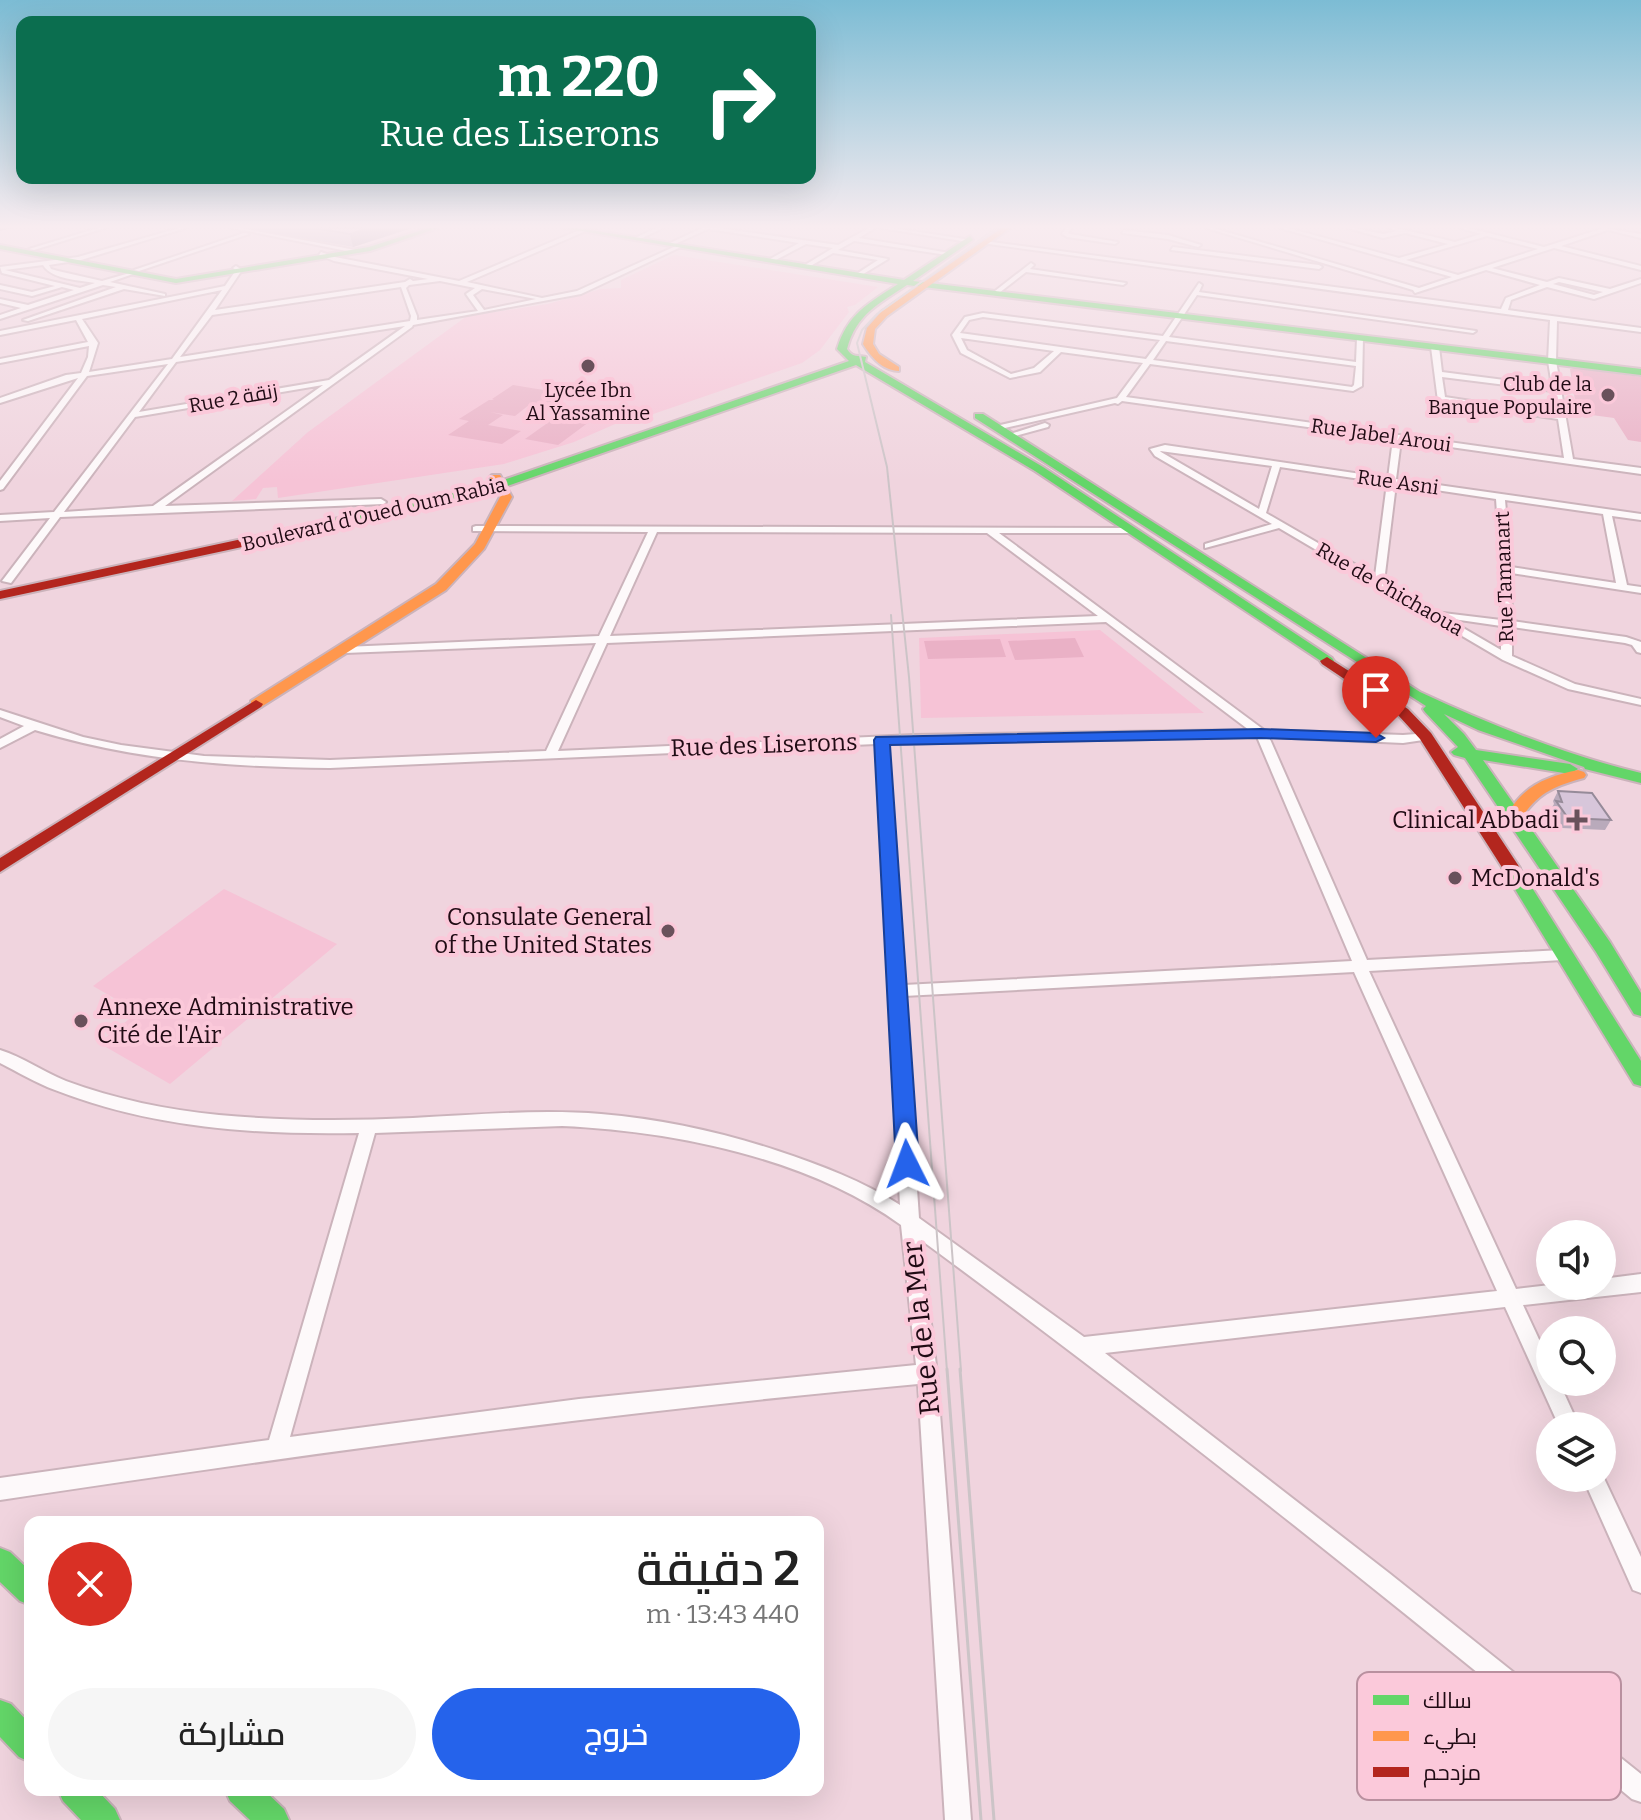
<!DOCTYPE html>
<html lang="ar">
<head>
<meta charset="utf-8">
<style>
	:root { --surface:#fff; --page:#f6f6f6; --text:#222; --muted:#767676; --accent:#2563eb }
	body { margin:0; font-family:Bitter,Cairo,serif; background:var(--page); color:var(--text); direction:rtl; height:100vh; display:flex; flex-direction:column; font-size:30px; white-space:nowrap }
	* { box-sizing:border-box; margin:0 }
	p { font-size:26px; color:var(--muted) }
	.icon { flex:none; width:44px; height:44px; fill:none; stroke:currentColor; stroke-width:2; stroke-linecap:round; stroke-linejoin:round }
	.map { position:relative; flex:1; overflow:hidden; direction:ltr }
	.side { position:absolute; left:24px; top:1516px; width:800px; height:280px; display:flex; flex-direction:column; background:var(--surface); border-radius:16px; box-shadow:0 8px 32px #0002; direction:rtl }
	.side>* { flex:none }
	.hud { position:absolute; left:16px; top:16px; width:800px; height:168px; border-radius:16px; box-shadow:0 8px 32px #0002; direction:rtl; background:#0b6e4f; color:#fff; overflow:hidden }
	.tools { position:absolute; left:1536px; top:1220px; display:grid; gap:16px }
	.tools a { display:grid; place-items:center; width:80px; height:80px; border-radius:50%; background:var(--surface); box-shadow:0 8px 32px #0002; font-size:40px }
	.pin { position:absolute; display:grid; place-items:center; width:68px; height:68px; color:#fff; margin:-82px -34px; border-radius:50% 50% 50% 0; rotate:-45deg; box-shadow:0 0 8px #0007 }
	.pin .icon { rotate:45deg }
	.me { position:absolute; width:88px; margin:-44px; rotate:357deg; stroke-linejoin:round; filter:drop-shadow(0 0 6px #0008) }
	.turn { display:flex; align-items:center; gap:28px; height:168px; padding:0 24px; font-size:36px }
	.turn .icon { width:104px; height:104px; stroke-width:2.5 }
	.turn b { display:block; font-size:56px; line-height:68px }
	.round { display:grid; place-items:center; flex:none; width:84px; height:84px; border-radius:42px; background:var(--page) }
	.head { display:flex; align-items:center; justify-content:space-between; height:136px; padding:0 24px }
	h1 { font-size:48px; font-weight:600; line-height:60px }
	.primary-button { display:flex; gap:16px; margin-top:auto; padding:16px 24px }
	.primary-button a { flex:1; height:92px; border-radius:48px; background:var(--accent); color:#fff; font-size:32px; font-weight:600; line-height:92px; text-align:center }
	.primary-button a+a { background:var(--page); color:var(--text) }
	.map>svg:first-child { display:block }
</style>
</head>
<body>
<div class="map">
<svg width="1641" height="1820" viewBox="0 0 1641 1820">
	<rect width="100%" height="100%" fill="#f0d4de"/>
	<g fill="#f6c3d6">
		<polygon points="674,255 878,287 855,305 847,307 849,312 820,350 802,363 627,423 622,421 574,442 504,464 278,498 277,487 263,488 256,499 232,501 308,432 467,316 548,304 601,289 621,288 621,280"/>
		<polygon points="1100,630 1204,713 921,718 919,638"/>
		<polygon points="224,889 337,944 170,1084 99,1043 138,1012 93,986"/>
	</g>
	<g fill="#eab1c6">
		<polygon points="1575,368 1641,377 1641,442 1628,440 1614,418 1577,413 1570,369"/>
		<polygon points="513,385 568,394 548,408 529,405 515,416 490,412 503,415 488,425 521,431 502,444 448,435 469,421 459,419 489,400 494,400 492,399"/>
		<polygon points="556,417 589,422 558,445 525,439"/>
		<polygon points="1075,638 1084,657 1015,660 1008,641"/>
		<polygon points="1000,639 1006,657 928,659 924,641"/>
	</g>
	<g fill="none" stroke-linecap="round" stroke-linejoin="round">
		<defs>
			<g id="street">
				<polygon points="98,228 105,228 34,250 29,249"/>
				<path d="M 179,228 L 186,228 L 81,260 L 49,265 L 51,269 L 58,271 L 102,281 L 133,272 L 133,274 L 110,282 L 165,294 L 165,296 L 124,289 L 28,321 L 23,320 L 116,287 L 103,285 L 0,319 L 0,315 L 21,308 L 0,303 L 0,299 L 28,305 L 74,290 L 62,287 L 32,296 L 0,289 L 0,285 L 32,292 L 55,286 L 2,273 L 0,267 L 78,257 ZM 43,265 C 52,280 80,280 95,283 L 80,288 L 5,270 Z"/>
				<polygon points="232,228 241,228 355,250 352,252"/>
				<path d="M 584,228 L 586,231 L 467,282 L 542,298 L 577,291 L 678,245 L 683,246 L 581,294 L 413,325 L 412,327 L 165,506 L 381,499 L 386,502 L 384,504 L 60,517 L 11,583 L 2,581 L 50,518 L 0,521 L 0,515 L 54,512 L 168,364 L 87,376 L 3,489 L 0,490 L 0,481 L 78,378 L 0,403 L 0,398 L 66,375 L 81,373 L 88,357 L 89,346 L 0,363 L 0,359 L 88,342 L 76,320 L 0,335 L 0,331 L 225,286 L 236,270 L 233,268 L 236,266 L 242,270 L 215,310 L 405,282 L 410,279 L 413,281 L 428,279 L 334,261 L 319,255 L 321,252 L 335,257 L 459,281 ZM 440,281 L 475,288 L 466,294 L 478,311 L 417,320 L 417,316 L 406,288 L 409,285 ZM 401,287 L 411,316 L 410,321 L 180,357 L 212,315 ZM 482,289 L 536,299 L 484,310 L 473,295 ZM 222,290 L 172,359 L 89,372 L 98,343 L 82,319 ZM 405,326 L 329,380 L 139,412 L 176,362 ZM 323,385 L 153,506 L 64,512 L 135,417 Z"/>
				<polygon points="656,228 663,228 638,240 633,239"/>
				<polygon points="702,228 719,228 838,245 869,228 875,228 859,238 950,253 947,255 854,241 838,250 888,259 860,276 858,273 878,260 833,253 807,268 805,265 833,248 806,244 772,262 770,259 799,243 708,229 673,245 668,244"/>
				<polygon points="881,228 893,228 971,240 968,242"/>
				<polygon points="1066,228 1072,228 1068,233 1070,234 1118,242 1115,244 1067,237 1062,234"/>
				<path d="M 1206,228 L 1213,228 L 1419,288 L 1452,277 L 1280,228 L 1288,228 L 1399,258 L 1448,244 L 1405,233 L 1383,238 L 1347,228 L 1355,228 L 1383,234 L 1397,231 L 1389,228 L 1397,228 L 1455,242 L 1481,234 L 1461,228 L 1469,228 L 1544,247 L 1604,228 L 1641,234 L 1641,238 L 1608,230 L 1561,246 L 1641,266 L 1641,270 L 1554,248 L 1492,268 L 1547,282 L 1559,278 L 1610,289 L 1641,279 L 1641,283 L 1594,299 L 1547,287 L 1511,300 L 1508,310 L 1641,328 L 1641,332 L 1557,321 L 1556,361 L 1573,459 L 1641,468 L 1641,474 L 1401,440 L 1396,479 L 1641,514 L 1641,520 L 1612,516 L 1627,585 L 1641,587 L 1641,593 L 1511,573 L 1512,621 L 1626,637 L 1641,642 L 1641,653 L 1637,652 L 1632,645 L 1625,643 L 1512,627 L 1512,656 L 1575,684 L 1641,699 L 1641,705 L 1568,689 L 1503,660 L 1279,528 L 1205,548 L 1205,544 L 1272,524 L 1155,456 L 1150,449 L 1165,445 L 1388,478 L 1393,439 L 1122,401 L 1118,404 L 1115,403 L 996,430 L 996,426 L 1117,398 L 1143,363 L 1061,352 L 1040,372 L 1010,378 L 961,353 L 952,335 L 965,317 L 983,313 L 1163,336 L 1199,283 L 1202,285 L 1199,292 L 1476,331 L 1473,333 L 1197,295 L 1169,337 L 1356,362 L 1357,338 L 1363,337 L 1362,386 L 1353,391 L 1150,364 L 1126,397 L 1564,458 L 1558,419 L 1438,401 L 1431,347 L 1435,345 L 1439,347 L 1442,372 L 1552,386 L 1548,361 L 1550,320 L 981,243 L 984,241 L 1501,309 L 1506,298 L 1540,285 L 1486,270 L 1415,293 L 1413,290 ZM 1487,236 L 1538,249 L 1458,275 L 1406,260 ZM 1559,282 L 1603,292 L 1594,295 L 1553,284 ZM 983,317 L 1160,340 L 1146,359 L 960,333 L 969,320 ZM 961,338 L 1054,351 L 1034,368 L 1011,374 L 967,350 ZM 1166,341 L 1356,366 L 1354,385 L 1352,387 L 1153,360 ZM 1442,377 L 1553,391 L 1557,414 L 1445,397 ZM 1160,451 L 1272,466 L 1259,509 L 1161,452 ZM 1280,467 L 1387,483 L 1375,576 L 1266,513 ZM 1396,484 L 1496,499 L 1501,569 L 1501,620 L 1435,612 L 1384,582 ZM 1505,500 L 1603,514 L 1616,583 L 1511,567 ZM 1446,618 L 1501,626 L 1501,650 Z"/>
				<polygon points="1124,230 1168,235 1201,245 1198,247 1168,239 1122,233"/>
				<polygon points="244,233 249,234 139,271 134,270"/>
				<polygon points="1173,247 1319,265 1322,267 1319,269 1171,250"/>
				<polygon points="1031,263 1034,265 1030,269 1126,283 1123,285 1026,272 999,293 995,293 995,291"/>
				<polygon points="1045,423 1049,425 1048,427 1011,437 1007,435"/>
				<path d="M 476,526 L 1133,528 L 1136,529 L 1136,533 L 999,533 L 1264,730 L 1403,735 L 1430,733 L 1430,739 L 1403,743 L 1269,737 L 1367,960 L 1562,950 L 1567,951 L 1569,955 L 1567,959 L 1562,960 L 1369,971 L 1516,1289 L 1550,1285 L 1602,1286 L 1602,1279 L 1641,1274 L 1641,1292 L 1523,1305 L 1550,1363 L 1550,1382 L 1559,1382 L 1579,1426 L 1559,1426 L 1505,1307 L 1105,1353 L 1389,1573 L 1641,1774 L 1641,1802 L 1632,1799 C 1399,1607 1164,1418 921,1240 L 937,1374 L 971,1820 L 945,1820 L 918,1384 C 610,1412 305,1454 0,1500 L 0,1478 L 269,1440 L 359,1133 C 256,1135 152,1128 55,1090 C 36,1083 18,1072 0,1063 L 0,1050 C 23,1057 43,1072 66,1081 C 115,1099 167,1110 219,1115 C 284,1121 349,1121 413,1118 C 475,1115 538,1109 601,1114 C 661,1119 721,1132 778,1151 C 820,1165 863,1181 900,1205 L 876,744 L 330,768 C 229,767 132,760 35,730 L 0,748 L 0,739 L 24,726 L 0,717 L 0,710 L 83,737 L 121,745 L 204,756 L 330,760 L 546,751 L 596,643 L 345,653 L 340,650 L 345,647 L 599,636 L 648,532 L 473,531 L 473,527 ZM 657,532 L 987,533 L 1098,616 L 610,636 ZM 1106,622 L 1249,730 L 914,735 L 558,751 L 607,643 ZM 1257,737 L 1352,961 L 904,985 L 888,744 ZM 1354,972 L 1497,1291 L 1084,1337 L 919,1218 L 904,996 ZM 562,1126 C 674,1131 809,1158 901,1225 L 916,1365 L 579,1399 L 290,1437 L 375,1133 Z"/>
				<polygon points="1602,1474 1641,1557 1641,1593 1633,1590 1583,1478 1602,1478"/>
			</g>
			<g id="fast">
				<polygon points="428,228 438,228 370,251 176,283 0,249 0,245 176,279 369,247"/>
				<path d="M 563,228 L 578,228 L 904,280 L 970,236 L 973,240 L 913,281 L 1641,369 L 1641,375 L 907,285 C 879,304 856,314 847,349 C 852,358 858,355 866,357 L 865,362 L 1043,467 L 1332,658 L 1334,661 L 1327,665 L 1035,471 L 856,365 L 493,491 L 266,540 L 266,534 L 270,533 L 486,486 L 849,361 L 837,349 C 847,314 869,303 898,284 Z"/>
				<path d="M 975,414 L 983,414 L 1420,692 C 1491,725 1565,755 1641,773 L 1641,783 L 1585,769 L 1584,767 L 1478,730 L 1444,714 L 1464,734 L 1476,750 L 1570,764 L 1578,769 L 1570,774 L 1483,760 L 1610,942 L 1641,993 L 1641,1016 L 1634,1014 L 1596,952 L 1465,758 L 1454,755 L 1451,752 L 1458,747 L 1425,712 L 1423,709 L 1426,706 L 975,418 Z"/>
				<polygon points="1511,862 1517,864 1641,1061 1641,1086 1634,1084 1502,868"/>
				<polygon points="0,1548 10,1552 30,1571 30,1605 20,1601 0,1582"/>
				<polygon points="0,1700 11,1704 30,1724 30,1762 19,1757 0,1737"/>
				<polygon points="58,1790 97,1790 115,1809 120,1820 81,1820 63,1801"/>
				<polygon points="225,1790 264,1790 284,1809 289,1820 250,1820 230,1801"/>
			</g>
			<g id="slow">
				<path d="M 1002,228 L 1010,228 L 887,316 L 875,329 L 873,344 L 879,354 L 899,367 L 899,371 C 883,371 871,357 863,344 L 867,328 L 881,312 Z"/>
				<polygon points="492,475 500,475 512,497 484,549 446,590 261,707 251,707 251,701 436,584 475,544 500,497 490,477"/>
				<path d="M 1578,770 L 1584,772 L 1586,775 L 1584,778 C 1553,786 1536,794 1519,822 L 1507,822 L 1505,818 C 1522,787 1544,777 1578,770 Z"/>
			</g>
			<g id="jam">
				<polygon points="270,533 274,534 274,540 0,599 0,591"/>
				<polygon points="1327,657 1408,709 1431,733 1520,868 1517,872 1505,872 1420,739 1398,715 1322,664 1320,661"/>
				<polygon points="256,700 263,704 261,707 0,872 0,858"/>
			</g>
		</defs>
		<use href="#street" stroke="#cbb3bb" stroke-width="4"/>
		<use href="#fast" stroke="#cbb3bb" stroke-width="4"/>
		<use href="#slow" stroke="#cbb3bb" stroke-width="4"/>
		<use href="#jam" stroke="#cbb3bb" stroke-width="4"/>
		<use href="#street" fill="#fdf9fa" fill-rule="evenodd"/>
		<use href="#fast" fill="#63d668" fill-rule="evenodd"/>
		<use href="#slow" fill="#ff974d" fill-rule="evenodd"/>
		<use href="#jam" fill="#b3261e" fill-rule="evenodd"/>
		<g stroke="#ccc4c7" stroke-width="2">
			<polyline points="891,615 947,1371"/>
			<polyline points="961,1371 909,677 887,467 857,343 862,330 877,314 996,228"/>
		</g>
		<g stroke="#ccc4c7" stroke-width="3">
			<polyline points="947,1369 981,1820"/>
			<polyline points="960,1369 994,1820"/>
		</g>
	</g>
	<g fill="#b9aabb">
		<polygon points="244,228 412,228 353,247"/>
		<polygon points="1558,791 1611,820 1605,830 1562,828 1550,811 1554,804 1553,801"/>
	</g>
	<g fill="#968b99">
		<polygon points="0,228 12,228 0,231"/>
		<polygon points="369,228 412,228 353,247 350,234"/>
	</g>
	<g fill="#d7c6da" stroke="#968b99" stroke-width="2">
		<polygon points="314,228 369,228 350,234"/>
		<polygon points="1558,791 1592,793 1611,820 1568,818 1556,801 1562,802"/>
	</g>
	<linearGradient id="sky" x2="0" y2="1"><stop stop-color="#7cbcd4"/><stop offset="0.47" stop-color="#f8ecf0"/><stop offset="1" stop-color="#f8ecf0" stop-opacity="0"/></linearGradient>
	<rect width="1641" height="482" fill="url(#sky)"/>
	<polygon fill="#2563eb" stroke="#184099" stroke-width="2" points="1261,729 1376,733 1384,738 1376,742 1261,738 890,745 919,1164 915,1171 907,1174 900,1171 896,1164 874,740 876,737"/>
	<g fill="#69515b" stroke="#fbc9da" stroke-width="3">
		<circle cx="588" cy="366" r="8"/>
		<circle cx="1608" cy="395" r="8"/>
		<path d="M1573 808h8v8h8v8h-8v8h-8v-8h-8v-8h8z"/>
		<circle cx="1455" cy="878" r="8"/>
		<circle cx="668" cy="931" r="8"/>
		<circle cx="81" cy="1021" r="8"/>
	</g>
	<g text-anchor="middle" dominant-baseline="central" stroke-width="8" stroke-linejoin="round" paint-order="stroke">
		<g font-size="20" fill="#200b14" stroke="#fbc9da" text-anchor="end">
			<text x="1592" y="384">Club de la<tspan x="1592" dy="23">Banque Populaire</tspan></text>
			<text x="588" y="390" text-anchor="middle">Lycée Ibn<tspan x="588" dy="23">Al Yassamine</tspan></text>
		</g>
		<g font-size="20" fill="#200b14" stroke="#fbc9da">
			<text transform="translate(233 398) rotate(-10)">Rue 2 زنقة</text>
			<text transform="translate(1381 435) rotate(8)">Rue Jabel Aroui</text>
			<text transform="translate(1398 482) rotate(8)">Rue Asni</text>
			<text transform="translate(374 514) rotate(-13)">Boulevard d'Oued Oum Rabia</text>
			<text transform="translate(1504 577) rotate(-92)">Rue Tamanart</text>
			<text transform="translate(1390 589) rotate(30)">Rue de Chichaoua</text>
		</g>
		<g font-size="24" fill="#200b14" stroke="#fbc9da">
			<text transform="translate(764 745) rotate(-2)">Rue des Liserons</text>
		</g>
		<g font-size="24" fill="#200b14" stroke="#fbc9da" text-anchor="end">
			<text x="1559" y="820">Clinical Abbadi</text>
			<text x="1471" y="878" text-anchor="start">McDonald's</text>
			<text x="652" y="917">Consulate General<tspan x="652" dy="28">of the United States</tspan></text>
			<text x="97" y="1007" text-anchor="start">Annexe Administrative<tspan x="97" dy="28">Cité de l'Air</tspan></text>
		</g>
		<g font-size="28" fill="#200b14" stroke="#fbc9da">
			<text transform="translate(921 1328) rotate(-96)">Rue de la Mer</text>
		</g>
	</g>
	<rect x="1357" y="1672" width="264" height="128" rx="12" fill="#fbc9da" stroke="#b9909f" stroke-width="2"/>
	<rect x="1373" y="1695" width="36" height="10" fill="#63d668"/>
	<rect x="1373" y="1731" width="36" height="10" fill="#ff974d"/>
	<rect x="1373" y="1767" width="36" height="10" fill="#b3261e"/>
	<g font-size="22" fill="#200b14">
		<text x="1423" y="1708">سالك</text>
		<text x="1423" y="1744">بطيء</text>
		<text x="1423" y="1780">مزدحم</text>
	</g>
</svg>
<div class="tools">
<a><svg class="icon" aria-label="sound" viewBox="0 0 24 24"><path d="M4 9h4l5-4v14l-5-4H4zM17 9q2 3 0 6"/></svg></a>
<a><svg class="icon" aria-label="search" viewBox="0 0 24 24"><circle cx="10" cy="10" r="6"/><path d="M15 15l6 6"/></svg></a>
<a><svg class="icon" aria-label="layers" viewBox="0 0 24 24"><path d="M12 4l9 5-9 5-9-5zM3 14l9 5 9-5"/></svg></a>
</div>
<div class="pin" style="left:1376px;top:738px;background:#d93025"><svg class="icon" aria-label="arrive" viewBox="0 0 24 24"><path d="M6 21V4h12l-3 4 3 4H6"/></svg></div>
<svg class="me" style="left:907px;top:1164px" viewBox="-20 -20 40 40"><path d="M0-17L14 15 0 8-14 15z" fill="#2563eb" stroke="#fff" stroke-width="4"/></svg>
<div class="hud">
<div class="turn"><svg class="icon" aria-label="right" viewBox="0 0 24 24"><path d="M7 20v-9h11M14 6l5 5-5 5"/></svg><div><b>220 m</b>Rue des Liserons</div></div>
</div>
<section class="side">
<div class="head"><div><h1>2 دقيقة</h1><p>440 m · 13:43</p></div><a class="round" style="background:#d93025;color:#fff"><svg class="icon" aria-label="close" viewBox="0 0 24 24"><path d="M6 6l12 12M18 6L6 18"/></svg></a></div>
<div class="primary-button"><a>خروج</a><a>مشاركة</a></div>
</section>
</div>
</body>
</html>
